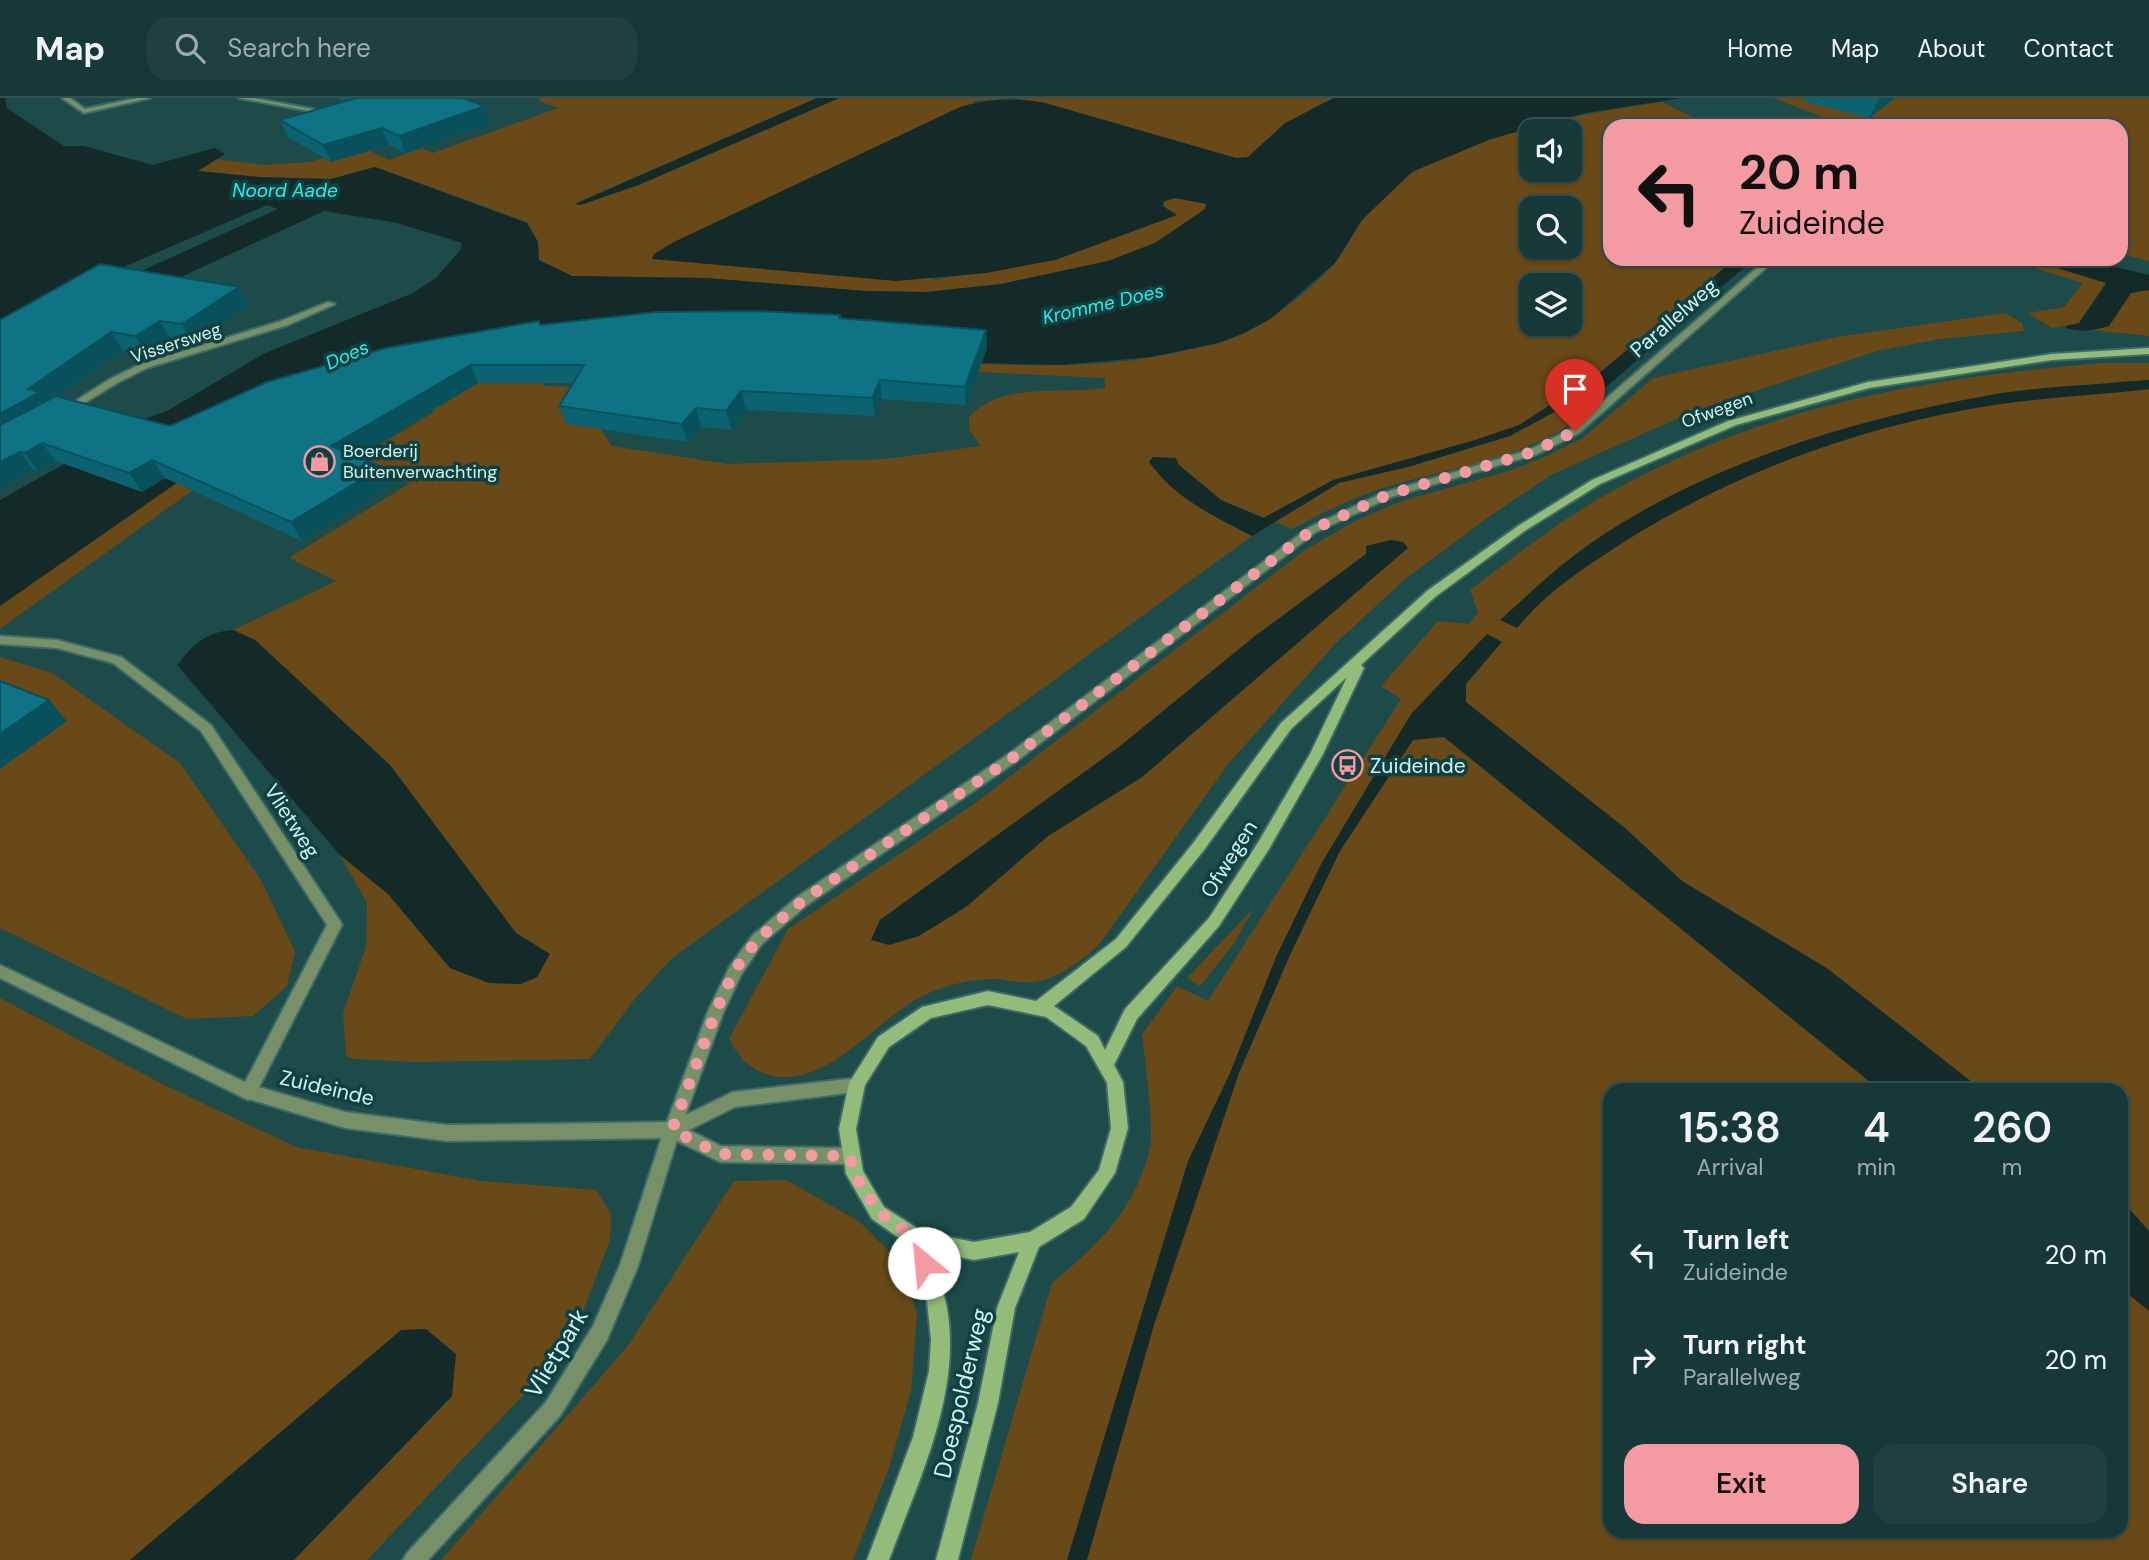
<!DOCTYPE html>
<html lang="en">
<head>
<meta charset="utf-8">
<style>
	:root { --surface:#163838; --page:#1f3f40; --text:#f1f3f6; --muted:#9eacae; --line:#355253; --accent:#f49aa2 }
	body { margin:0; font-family:"DM Sans",sans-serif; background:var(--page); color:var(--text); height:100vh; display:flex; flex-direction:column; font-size:26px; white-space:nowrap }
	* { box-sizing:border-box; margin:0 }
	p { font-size:23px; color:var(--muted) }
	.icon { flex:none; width:38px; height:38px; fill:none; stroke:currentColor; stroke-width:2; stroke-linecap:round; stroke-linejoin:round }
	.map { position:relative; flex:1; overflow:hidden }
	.sheet { position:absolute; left:1603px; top:985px; width:525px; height:455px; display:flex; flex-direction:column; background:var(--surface); border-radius:21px; box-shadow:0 2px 5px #0004,0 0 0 2px var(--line) }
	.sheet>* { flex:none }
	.guide { position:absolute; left:1603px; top:21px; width:525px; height:147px; border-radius:21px; box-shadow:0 2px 5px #0004,0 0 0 2px var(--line); background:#f49aa2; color:#111; overflow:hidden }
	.fabs { position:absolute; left:1519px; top:21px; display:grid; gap:14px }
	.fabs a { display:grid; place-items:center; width:63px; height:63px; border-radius:14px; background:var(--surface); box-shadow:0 2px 5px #0004,0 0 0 2px var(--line); font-size:35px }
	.pin { position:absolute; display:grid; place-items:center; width:60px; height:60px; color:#fff; margin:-72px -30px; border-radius:50% 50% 50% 0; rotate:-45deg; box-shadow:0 0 7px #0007 }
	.pin .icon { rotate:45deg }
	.me { position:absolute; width:77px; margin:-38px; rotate:332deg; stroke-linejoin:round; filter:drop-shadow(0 0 5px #0008) }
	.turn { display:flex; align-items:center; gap:24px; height:147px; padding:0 21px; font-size:32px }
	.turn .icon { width:91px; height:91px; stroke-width:2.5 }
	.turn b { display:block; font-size:49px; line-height:60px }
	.eta { display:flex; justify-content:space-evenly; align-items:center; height:119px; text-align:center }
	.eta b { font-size:42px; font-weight:600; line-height:49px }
	.button { display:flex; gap:14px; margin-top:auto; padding:14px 21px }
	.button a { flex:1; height:80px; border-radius:21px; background:var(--accent); color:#111; font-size:28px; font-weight:600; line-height:80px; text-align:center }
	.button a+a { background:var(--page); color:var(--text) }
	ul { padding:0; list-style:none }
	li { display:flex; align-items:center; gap:21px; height:105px; padding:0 21px }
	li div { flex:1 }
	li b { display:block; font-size:26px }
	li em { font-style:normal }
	header { display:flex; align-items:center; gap:42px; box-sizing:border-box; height:98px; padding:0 35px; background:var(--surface); border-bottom:2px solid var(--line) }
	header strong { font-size:33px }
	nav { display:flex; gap:38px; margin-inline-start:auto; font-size:24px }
	.search { width:490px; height:63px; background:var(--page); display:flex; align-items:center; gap:18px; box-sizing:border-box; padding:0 24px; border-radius:21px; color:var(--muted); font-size:26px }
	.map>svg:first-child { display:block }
</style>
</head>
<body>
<header>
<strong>Map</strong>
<div class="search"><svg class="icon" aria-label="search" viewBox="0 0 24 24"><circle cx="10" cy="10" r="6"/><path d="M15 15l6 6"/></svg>Search here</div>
<nav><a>Home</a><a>Map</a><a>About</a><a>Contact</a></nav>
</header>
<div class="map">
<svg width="2149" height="1462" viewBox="0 0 2149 1462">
	<rect width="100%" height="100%" fill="#1d4b4a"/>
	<g fill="#6a4918" fill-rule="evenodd">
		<polygon points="539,0 817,0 576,105 641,86 839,0 1013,0 974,3 932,182 1055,162 1176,117 1163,108 1164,104 1175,100 1206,105 1206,111 1155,145 1108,163 1001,186 927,194 865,193 706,180 572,178 539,162 538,144 527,124 375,69 331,81 259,79 197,73 216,61 265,67 310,64 362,49 389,62 422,50 433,55 558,10 539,3"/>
		<path d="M 1013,0 L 1334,0 C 1302,13 1272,35 1248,59 L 1236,60 L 1045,5 Z"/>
		<polygon points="1773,0 2149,0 2149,163 2121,156 2121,28 1832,28 1830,22"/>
		<path d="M 1662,4 L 1711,28 L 1610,28 L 1610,161 L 1735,161 L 1572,298 L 1580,301 L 1597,297 C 1564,357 1441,370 1380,391 C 1349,401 1321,416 1292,431 L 1221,402 L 1179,367 L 1175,360 L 1153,359 L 1149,364 C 1177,402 1211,417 1252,438 L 671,861 L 634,902 L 590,961 L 416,964 L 354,961 L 346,958 L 343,915 L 366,849 L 367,805 L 340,757 L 388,796 L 450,870 L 489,885 L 521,886 L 537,879 L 550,856 L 516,835 L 390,667 L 255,542 L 233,532 L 336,483 L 289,460 L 410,385 L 360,359 L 434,314 L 398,299 L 419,289 L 385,296 L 304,322 L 254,348 L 0,531 L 0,508 C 82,448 174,375 264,330 C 388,267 587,245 726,250 C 856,254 987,275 1117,264 C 1149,261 1183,253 1215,246 C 1255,237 1307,196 1334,166 C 1344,155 1350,140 1359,127 C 1371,110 1393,89 1410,76 C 1422,68 1438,63 1451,57 C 1519,28 1590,14 1662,4 ZM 1531,33 L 1570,33 L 1570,72 L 1531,72 ZM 1531,110 L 1570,110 L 1570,149 L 1531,149 ZM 1531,187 L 1570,187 L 1570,226 L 1531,226 ZM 592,262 L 731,262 L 1105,280 L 1105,290 C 1060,297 1002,283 969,319 L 969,332 L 981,348 L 886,361 L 728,366 L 612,348 L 598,328 L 597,310 L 588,308 L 592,289 L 544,288 L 549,268 Z"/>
		<polygon points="2004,161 2028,161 2106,185 2079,225 2052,230 2027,215 2064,209 2083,185"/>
		<polygon points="2137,192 2149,192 2149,238 2092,232 2109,228 2131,195"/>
		<path d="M 2005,215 L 2022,225 L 2024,233 L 1940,241 L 1877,253 L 1692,314 L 1551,377 L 1490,418 L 1405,481 L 1335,546 L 1229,665 L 1098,848 C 1081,863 1057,881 1034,884 C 1022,886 1008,882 997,881 C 975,880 949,886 929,895 C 883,915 839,977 788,979 C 760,980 741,965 729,941 L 788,831 L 974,706 L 1305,452 L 1357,422 L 1402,403 L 1512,372 L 1544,359 L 1583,340 L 1653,280 L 1837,239 ZM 1407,450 L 1142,679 L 1048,738 L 966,809 L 871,842 L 880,822 L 1119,649 L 1255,538 L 1366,456 Z"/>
		<path d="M 2102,265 L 2149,265 L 2149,282 L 2116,284 L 2136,293 L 2149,291 L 2149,1133 L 2121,1102 L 2121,992 L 1982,992 L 1828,871 L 1682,783 L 1625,730 L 1444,639 L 1880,992 L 1610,992 L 1610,1433 L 2121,1433 L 2121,1190 L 2149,1213 L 2149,1462 L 971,1462 L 1052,1185 C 1099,1146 1136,1111 1150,1049 C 1154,1031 1145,958 1142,937 L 1177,888 L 1208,903 L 1401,601 L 1381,588 L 1438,523 L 1469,526 L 1478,515 L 1470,492 C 1514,459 1560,422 1609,395 C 1765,307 1927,280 2102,265 Z"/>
		<polygon points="0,559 52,575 180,665 261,782 295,854 287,888 253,918 187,921 0,830"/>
		<polygon points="1254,810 1233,847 1200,888 1187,880"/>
		<polygon points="0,900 162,986 296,1049 481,1083 596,1092 611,1116 610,1142 584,1211 529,1291 367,1462 294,1462 452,1298 426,1231 401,1233 130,1462 0,1462"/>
		<polygon points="786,1082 860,1124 899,1164 917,1215 911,1293 889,1370 853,1462 441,1462 627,1249 734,1083"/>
	</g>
	<g fill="#132a29">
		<path d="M 0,0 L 5,0 L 7,10 L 64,48 L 84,48 L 153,67 L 215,50 L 225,56 L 198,73 L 259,79 L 331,81 L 375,69 L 527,125 L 538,144 L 539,162 L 572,178 L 706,180 L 865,193 L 927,194 L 1001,186 L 1108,163 L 1155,145 L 1205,111 L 1206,106 L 1175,100 L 1164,103 L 1163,108 L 1177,117 L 1055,162 L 986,175 L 896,183 L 652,161 L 654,156 L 674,144 L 960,9 C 989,0 1016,0 1045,5 L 1236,60 L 1248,59 L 1285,25 L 1334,0 L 1681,0 L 1585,15 L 1491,41 L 1412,74 L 1362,122 L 1335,165 L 1269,222 L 1244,235 L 1218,245 L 1151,259 L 1060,267 L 563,255 L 224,352 L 0,508 L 0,402 L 130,329 L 104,320 L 116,313 L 142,322 L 167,313 L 263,256 L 413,195 L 437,179 L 461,151 L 462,145 L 397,125 L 324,113 L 159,189 L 128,179 L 278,111 L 267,107 L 117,172 L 0,230 Z"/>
		<polygon points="817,0 839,0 641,86 581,107 575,106"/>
		<polygon points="1735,161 1754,161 1597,297 1580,301 1571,299"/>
		<path d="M 2028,161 L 2081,161 L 2149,177 L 2149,192 L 2131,195 L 2109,228 C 2095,232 2080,235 2066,230 L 2067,228 L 2079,225 L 2106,185 Z"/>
		<path d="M 2149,282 L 2149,291 C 2100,297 2050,299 2001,306 C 1869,325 1736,373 1624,444 C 1585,469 1546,494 1517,530 L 1500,522 C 1524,501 1547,478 1572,459 C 1686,372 1845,323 1985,298 C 2038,288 2095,287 2149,282 Z"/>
		<path d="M 1550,307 L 1558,312 L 1510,338 L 1408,369 L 1339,385 L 1252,438 C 1211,416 1177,402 1149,364 L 1153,359 L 1176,360 L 1179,367 L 1221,402 L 1263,420 L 1333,382 L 1475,342 L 1519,327 Z"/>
		<polygon points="1391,442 1403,444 1408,450 1142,679 1048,738 966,809 919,838 889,847 871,842 880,822 1119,649 1255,538 1366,456 1366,448"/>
		<path d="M 233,532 L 255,542 L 390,667 L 516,835 L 550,856 L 537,879 L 521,886 L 489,885 L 450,870 L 388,796 L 340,757 L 177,567 C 194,546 205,534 233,532 Z"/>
		<polygon points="1487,536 1502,544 1466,586 1466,604 1625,730 1682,783 1828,871 1982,992 1880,992 1444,639 1413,642 1340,753 1290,857 1239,975 1154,1227 1087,1462 1067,1462 1188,1063 1230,975 1276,859 1321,766 1411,616"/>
		<polygon points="2121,1102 2149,1133 2149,1213 2121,1190"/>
		<polygon points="426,1231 456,1256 452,1298 294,1462 130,1462 401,1232"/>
	</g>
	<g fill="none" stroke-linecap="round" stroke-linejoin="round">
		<defs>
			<g id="minor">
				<polygon points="62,0 70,0 85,11 137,0 150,0 84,15"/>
				<polygon points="239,0 254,0 333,15 330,17"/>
				<polygon points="1767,161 1776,161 1579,335 1537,356 1391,399 1316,434 1017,663 807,807 762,846 741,877 724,913 680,1032 638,1168 607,1242 560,1318 428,1462 403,1462 407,1455 546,1304 593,1228 620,1167 664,1032 708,913 730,868 752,838 797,799 1007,657 1308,430 1383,395 1529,352 1571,331"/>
				<polygon points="328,204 335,206 288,227 147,270 117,285 68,315 60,313 110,281 141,266 281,223"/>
				<polygon points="0,538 57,542 121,559 211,627 340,823 342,827 254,999 248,1002 242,999 240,994 327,827 201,633 113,565 57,550 0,546"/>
			</g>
			<polygon id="tertiary" points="0,867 251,987 345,1014 447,1027 671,1024 733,994 856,980 862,982 864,987 862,992 856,994 735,1009 689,1032 721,1048 849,1050 855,1052 858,1058 855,1064 849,1066 720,1064 671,1040 447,1043 345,1030 242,999 0,880"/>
			<path id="secondary" d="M 2149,250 L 2149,256 L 2052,262 L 1869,290 L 1736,327 L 1600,386 L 1526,432 L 1435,499 L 1361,567 L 1364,570 L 1323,656 L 1269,751 L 1219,828 L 1137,921 L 1114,967 L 1123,984 L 1128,1030 L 1115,1075 L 1084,1121 L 1039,1149 L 1015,1210 L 998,1305 L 958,1462 L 936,1462 L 978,1305 L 997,1210 L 1019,1154 L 974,1162 L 929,1153 C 936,1172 943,1190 947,1210 C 962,1295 918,1384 889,1462 L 867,1462 L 913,1339 L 929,1273 L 931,1242 L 927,1203 L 909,1147 L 872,1121 L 846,1076 L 839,1031 L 849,985 L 878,939 L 922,909 L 988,893 L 1036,903 L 1116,841 L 1194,744 L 1281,625 L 1427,493 L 1518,428 L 1592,382 L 1728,323 L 1868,284 L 2052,256 ZM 1347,579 L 1310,656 L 1259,743 L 1209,820 L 1125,911 L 1105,952 L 1098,938 L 1054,908 L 1126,849 L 1204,752 L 1291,631 ZM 988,907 L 1046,919 L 1086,948 L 1107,985 L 1111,1030 L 1099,1072 L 1071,1109 L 1030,1134 L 974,1144 L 923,1134 L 884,1109 L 863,1073 L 856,1031 L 865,987 L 889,949 L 931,920 Z"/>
		</defs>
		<use href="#minor" stroke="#3d6a69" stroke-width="4"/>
		<use href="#tertiary" stroke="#3d6a69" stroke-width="4"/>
		<use href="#secondary" stroke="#3d6a69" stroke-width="4"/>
		<use href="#minor" fill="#779068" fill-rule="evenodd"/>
		<use href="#tertiary" fill="#779068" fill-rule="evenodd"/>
		<use href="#secondary" fill="#93bb7a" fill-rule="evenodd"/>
	</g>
	<g fill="#0b6372">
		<polygon points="337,0 462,0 490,25 405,55 389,47 331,64 288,39 280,22 345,3"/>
		<polygon points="1806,0 1895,0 1869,20 1805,4"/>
		<polygon points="239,189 248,207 192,244 171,241 147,256 123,252 57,298 170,328 539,223 541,227 840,217 841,220 986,232 987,250 966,307 882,301 875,318 746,312 731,332 701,329 687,344 566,326 559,308 573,285 478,285 356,358 382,369 391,388 302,443 165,380 142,394 56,363 39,374 34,372 0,390 0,222"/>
	</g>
	<g fill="#09505d">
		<polygon points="1879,0 1895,0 1869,20"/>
		<polygon points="485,8 490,25 405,55 399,38"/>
		<polygon points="382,30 389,47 331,64 323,47"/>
		<polygon points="239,189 248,207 192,244 182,226"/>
		<polygon points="160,223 171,241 147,256 135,238"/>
		<polygon points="986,232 987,250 966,307 965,289"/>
		<polygon points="111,234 123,252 48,304 0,343 0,316 28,291"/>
		<polygon points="471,267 478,285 341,367 331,348"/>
		<polygon points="880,282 882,301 875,318 872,300"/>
		<polygon points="741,293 746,312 731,332 726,313"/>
		<polygon points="696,310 701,329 687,344 682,326"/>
		<polygon points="42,345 56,363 39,374 25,355"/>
		<polygon points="20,354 34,372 0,390 0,364"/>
		<polygon points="152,362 165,380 142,394 129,375"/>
		<polygon points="382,369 391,388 302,443 291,424"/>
		<polygon points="49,602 67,623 0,671 0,636"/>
	</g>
	<g fill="#0d7385" stroke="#09505d" stroke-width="2">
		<polygon points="356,0 462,0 485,8 399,38 382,30 323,47 280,22"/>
		<polygon points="100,166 239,189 182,226 160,223 135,238 111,234 28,291 40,294 0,316 0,222"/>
		<polygon points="756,213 840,217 839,220 986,232 965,289 880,282 872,300 741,293 726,313 696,310 682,326 559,308 584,267 471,267 331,348 382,369 291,424 152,362 129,375 42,345 25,355 20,354 0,364 0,327 56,298 170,328 267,284 386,250 539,223 540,227 656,214"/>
		<polygon points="0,583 49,602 0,636"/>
	</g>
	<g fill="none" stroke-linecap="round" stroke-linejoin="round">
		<polyline stroke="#f49aa2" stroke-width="12" stroke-dasharray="0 21.6" points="924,1165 916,1140 885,1119 862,1091 849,1058 720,1056 672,1032 716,913 734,873 757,842 802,803 1012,660 1312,432 1387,397 1533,354 1575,333"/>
	</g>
	<defs>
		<symbol id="shop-ring" viewBox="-11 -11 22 22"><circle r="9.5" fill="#114040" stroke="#f49aa2" stroke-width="1.5"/><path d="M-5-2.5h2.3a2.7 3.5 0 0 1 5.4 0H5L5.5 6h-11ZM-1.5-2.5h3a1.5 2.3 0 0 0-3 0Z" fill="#f49aa2"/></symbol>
		<symbol id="bus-ring" viewBox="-11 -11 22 22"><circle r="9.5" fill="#114040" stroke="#f49aa2" stroke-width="1.5"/><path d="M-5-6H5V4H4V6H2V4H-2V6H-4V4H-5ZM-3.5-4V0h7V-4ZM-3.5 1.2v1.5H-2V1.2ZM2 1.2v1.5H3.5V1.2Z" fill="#f49aa2"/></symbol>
	</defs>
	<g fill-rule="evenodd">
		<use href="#shop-ring" x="302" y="346" width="35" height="35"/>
		<use href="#bus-ring" x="1330" y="650" width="35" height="35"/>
	</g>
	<g text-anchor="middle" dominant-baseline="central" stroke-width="7" stroke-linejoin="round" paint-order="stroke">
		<g font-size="18" fill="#cdf5f4" stroke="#114040">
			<text transform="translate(176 245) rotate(-18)">Vissersweg</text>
			<text transform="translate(1717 312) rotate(-20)">Ofwegen</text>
		</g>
		<g font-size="18" fill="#cdf5f4" stroke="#114040" text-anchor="start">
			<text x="343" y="353">Boerderij<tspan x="343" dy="21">Buitenverwachting</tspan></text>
		</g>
		<g font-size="19" font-style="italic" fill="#2dedec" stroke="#114040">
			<text x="285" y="92">Noord Aade</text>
			<text transform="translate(1103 206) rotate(-13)">Kromme Does</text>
			<text transform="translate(347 257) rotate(-24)">Does</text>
		</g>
		<g font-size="21" fill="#cdf5f4" stroke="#114040">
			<text transform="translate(1674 220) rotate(-41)">Parallelweg</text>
			<text transform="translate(292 723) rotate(57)">Vlietweg</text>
			<text transform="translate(1229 761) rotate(-58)">Ofwegen</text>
			<text transform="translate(327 990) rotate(13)">Zuideinde</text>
		</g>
		<g font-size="21" fill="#cdf5f4" stroke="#114040" text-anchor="start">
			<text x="1370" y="668">Zuideinde</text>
		</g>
		<g font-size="24" fill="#cdf5f4" stroke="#114040">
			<text transform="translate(556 1255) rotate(-59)">Vlietpark</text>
			<text transform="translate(961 1295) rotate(-77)">Doespolderweg</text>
		</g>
	</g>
</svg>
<div class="fabs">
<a><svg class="icon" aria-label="sound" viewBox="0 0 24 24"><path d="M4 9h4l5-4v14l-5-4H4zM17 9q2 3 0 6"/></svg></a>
<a><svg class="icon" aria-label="search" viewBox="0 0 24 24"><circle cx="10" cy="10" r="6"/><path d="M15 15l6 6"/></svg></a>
<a><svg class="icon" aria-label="layers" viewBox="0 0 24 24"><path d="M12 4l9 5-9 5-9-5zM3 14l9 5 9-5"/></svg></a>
</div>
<div class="pin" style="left:1575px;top:333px;background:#d93025"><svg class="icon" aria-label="arrive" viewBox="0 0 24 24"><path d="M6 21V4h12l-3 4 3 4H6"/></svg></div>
<svg class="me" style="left:924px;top:1165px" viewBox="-20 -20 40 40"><circle r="19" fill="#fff"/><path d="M0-13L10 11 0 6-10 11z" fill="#f49aa2"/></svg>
<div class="guide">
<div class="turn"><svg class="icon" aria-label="left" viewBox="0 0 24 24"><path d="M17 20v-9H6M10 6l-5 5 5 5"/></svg><div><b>20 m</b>Zuideinde</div></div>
</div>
<section class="sheet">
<div class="eta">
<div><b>15:38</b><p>Arrival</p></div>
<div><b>4</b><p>min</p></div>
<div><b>260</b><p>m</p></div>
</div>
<ul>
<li><svg class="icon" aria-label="left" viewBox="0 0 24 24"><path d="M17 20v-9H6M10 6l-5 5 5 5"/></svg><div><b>Turn left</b><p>Zuideinde</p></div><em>20 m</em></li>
<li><svg class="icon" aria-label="right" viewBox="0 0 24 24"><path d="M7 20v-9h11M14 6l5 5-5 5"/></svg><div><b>Turn right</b><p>Parallelweg</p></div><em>20 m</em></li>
</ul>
<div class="button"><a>Exit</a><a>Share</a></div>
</section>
</div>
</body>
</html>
